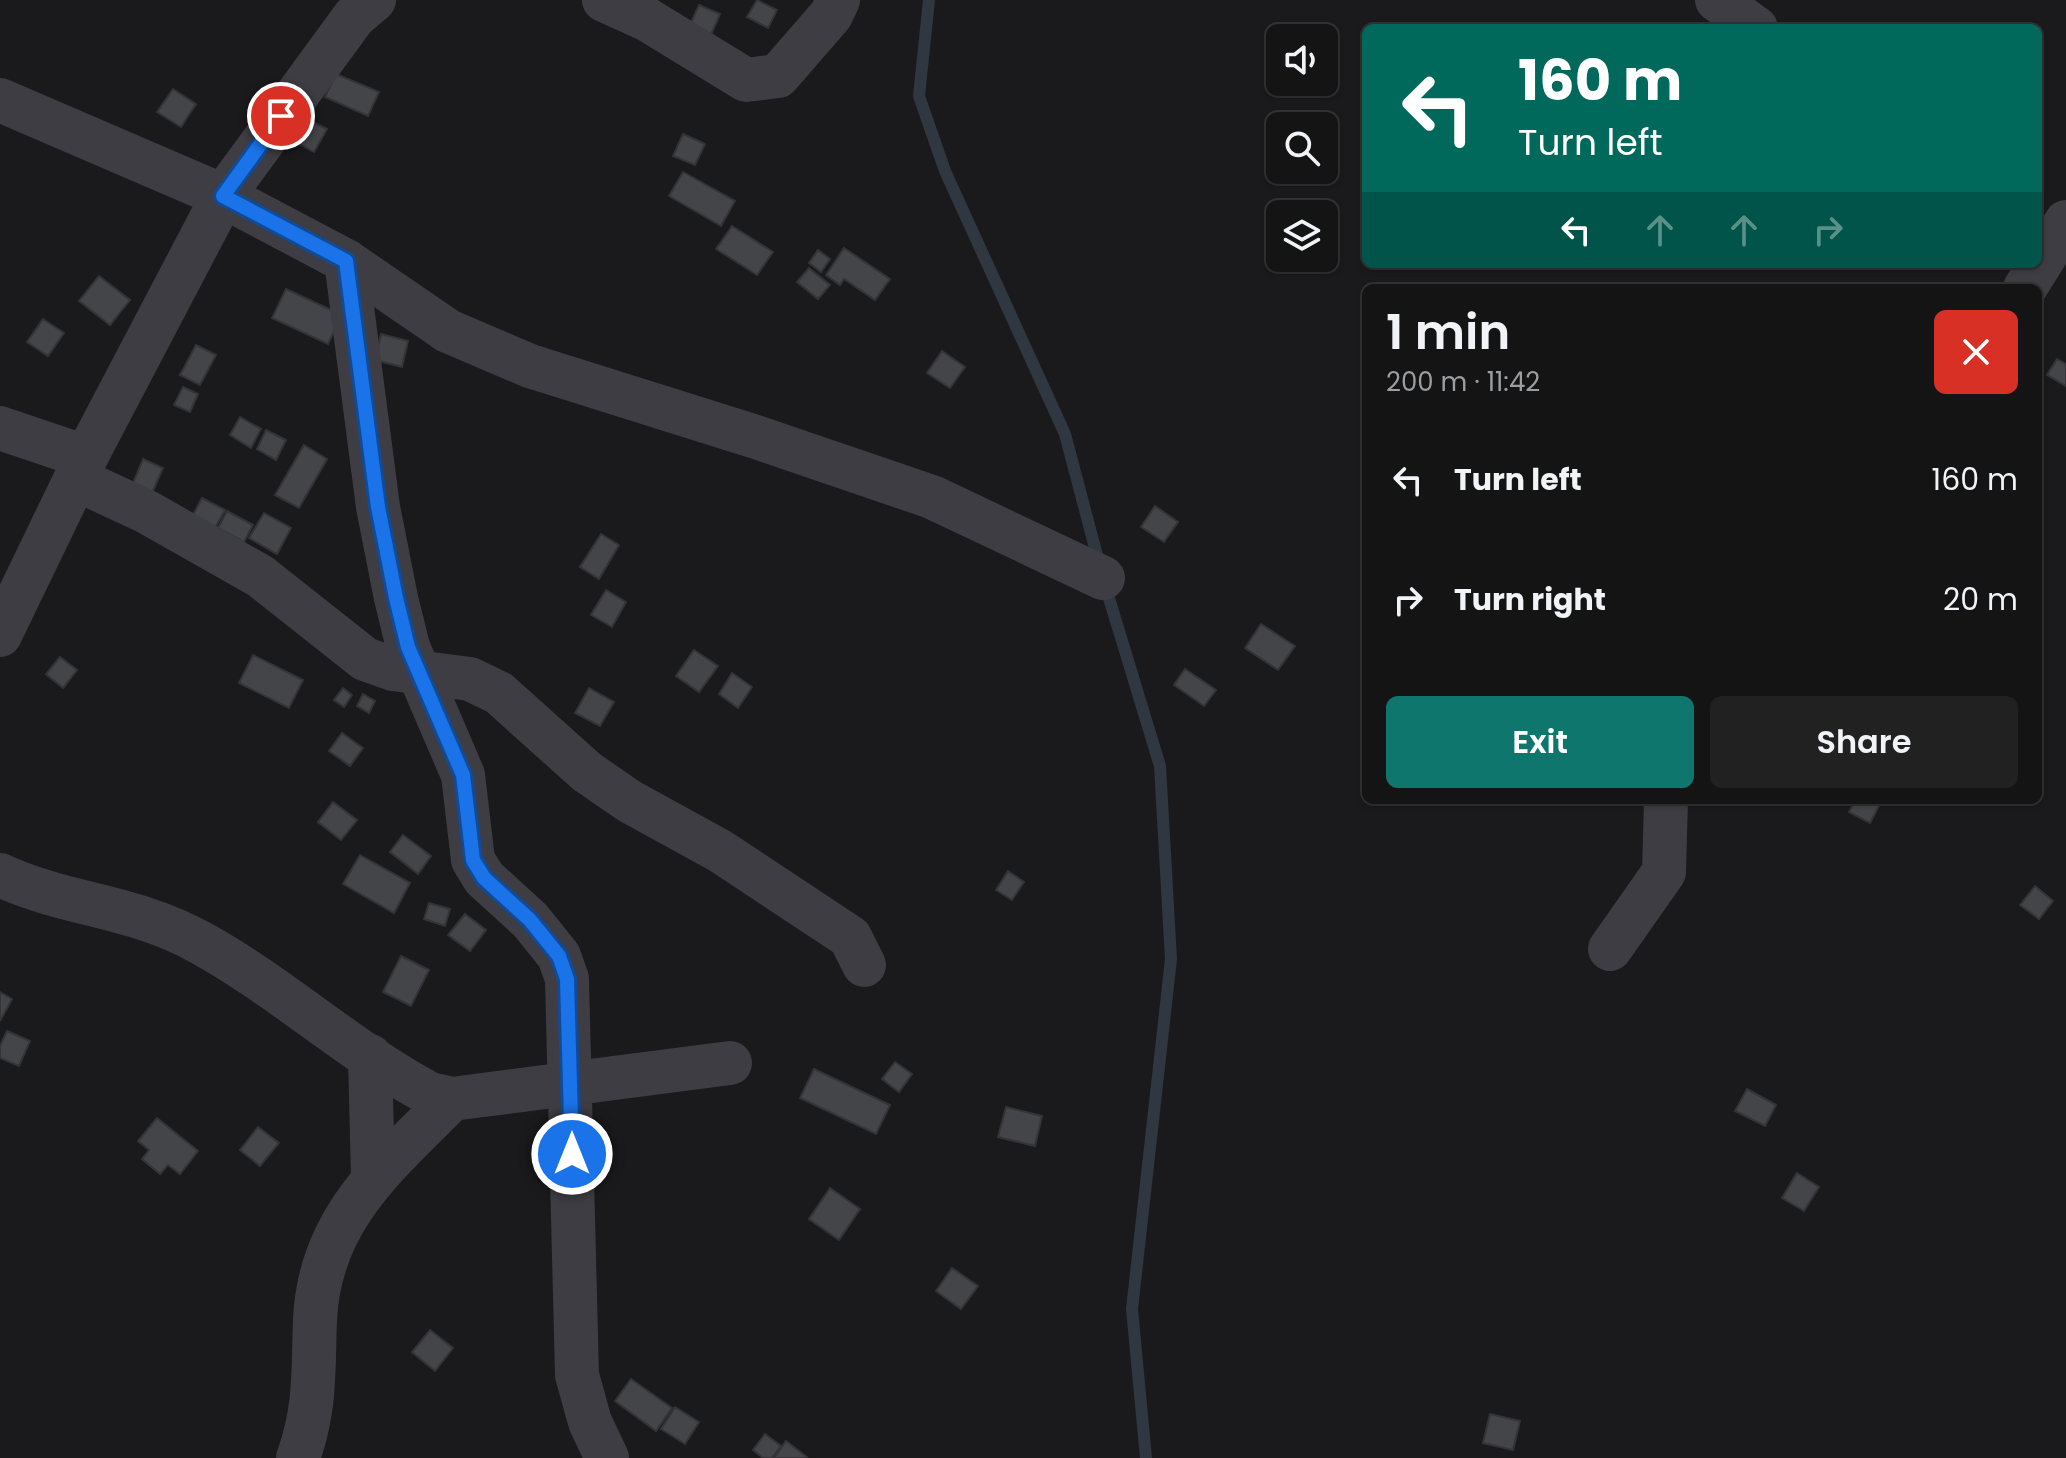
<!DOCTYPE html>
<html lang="en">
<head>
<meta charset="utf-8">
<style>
	:root { --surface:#141415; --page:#212122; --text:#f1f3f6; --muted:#9d9ea0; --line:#333334; --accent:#0f766e }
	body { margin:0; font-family:Poppins,sans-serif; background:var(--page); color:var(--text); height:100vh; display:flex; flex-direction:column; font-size:30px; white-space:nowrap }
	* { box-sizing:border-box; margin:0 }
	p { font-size:26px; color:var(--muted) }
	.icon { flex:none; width:44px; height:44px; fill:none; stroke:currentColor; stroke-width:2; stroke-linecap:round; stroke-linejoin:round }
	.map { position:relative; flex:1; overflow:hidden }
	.details { position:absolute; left:1362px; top:284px; width:680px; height:520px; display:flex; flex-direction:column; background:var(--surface); border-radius:12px; box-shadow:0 2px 6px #0004,0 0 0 2px var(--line) }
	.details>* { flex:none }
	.guide { position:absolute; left:1362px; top:24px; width:680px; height:244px; border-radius:12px; box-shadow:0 2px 6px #0004,0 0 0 2px var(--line); background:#00695c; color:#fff; overflow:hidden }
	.fabs { position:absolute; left:1266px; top:24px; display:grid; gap:16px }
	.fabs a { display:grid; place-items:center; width:72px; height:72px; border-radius:12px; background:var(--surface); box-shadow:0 2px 6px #0004,0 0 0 2px var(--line); font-size:40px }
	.pin { position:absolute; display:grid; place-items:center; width:68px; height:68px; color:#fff; margin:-34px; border:4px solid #fff; border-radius:50%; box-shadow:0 2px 8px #0007 }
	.me { position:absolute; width:88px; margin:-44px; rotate:0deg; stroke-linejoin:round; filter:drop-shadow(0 0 6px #0008) }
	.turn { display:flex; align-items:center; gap:28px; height:168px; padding:0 24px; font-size:36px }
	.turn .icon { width:104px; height:104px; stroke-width:2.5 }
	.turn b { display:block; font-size:56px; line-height:68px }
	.lanes { display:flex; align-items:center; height:76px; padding:0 24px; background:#0003; justify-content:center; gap:40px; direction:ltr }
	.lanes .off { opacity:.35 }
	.round { display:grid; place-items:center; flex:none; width:84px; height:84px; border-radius:12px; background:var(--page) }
	.headline { display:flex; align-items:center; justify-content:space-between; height:136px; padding:0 24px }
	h1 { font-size:48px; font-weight:600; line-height:60px }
	.primary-button { display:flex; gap:16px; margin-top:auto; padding:16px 24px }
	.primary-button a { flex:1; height:92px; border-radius:12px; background:var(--accent); color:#fff; font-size:32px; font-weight:600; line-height:92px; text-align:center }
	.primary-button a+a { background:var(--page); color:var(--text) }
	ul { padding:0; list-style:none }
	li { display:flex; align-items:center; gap:24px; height:120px; padding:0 24px }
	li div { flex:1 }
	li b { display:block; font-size:30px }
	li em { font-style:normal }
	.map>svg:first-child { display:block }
</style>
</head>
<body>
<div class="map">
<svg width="2066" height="1458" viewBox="0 0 2066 1458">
	<rect width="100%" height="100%" fill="#1a1a1c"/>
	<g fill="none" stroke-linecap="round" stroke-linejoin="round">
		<g stroke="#2f3840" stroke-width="12">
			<polyline points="929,0 919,96 945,171 1065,434 1099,563"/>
			<polyline points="1105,585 1160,766 1171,959 1132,1309 1146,1458"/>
		</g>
	</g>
	<g fill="#444549" stroke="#343438" stroke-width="2">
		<polygon points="757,0 777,10 768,28 747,17"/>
		<polygon points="699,5 720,14 710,37 689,27"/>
		<polygon points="336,74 379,92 368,116 325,97"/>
		<polygon points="173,89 196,104 181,127 157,112"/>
		<polygon points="309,120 327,129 314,152 296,142"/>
		<polygon points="683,134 705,144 695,165 673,156"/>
		<polygon points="683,172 735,201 721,226 669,196"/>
		<polygon points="732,226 773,252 757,275 716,249"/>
		<polygon points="844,248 890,279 875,300 844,279 840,285 826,275"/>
		<polygon points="818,250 830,259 821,272 809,263"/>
		<polygon points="809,268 830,285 818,299 797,282"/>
		<polygon points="99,276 130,300 110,325 79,301"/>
		<polygon points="286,289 342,315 328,344 272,318"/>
		<polygon points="43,319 64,333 48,356 27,342"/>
		<polygon points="381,334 408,341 402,367 375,360"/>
		<polygon points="196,345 216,355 200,385 180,375"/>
		<polygon points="942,351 965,367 950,388 927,373"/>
		<polygon points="2057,359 2066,364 2066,386 2047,375"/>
		<polygon points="183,387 198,394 190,412 174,405"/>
		<polygon points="240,417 261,429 251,448 230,435"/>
		<polygon points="266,430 286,440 276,460 257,449"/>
		<polygon points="304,445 327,459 299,508 275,495"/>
		<polygon points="143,459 163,468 152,493 133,483"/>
		<polygon points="202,498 225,510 215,528 193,515"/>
		<polygon points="1155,506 1178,522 1164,542 1141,527"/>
		<polygon points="227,511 253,525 244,542 218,528"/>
		<polygon points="264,513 291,528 277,554 249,538"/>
		<polygon points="601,534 619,545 599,579 580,567"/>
		<polygon points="606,590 626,602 612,627 591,615"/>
		<polygon points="1261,624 1295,646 1278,670 1245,648"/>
		<polygon points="694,650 718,666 699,692 676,676"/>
		<polygon points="253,655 303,680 289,708 239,683"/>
		<polygon points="60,657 77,670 63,688 46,674"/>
		<polygon points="1185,669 1216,690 1204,706 1174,685"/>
		<polygon points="732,673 752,687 738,708 719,694"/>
		<polygon points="343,688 352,695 344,707 334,700"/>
		<polygon points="589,688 614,702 600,726 575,713"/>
		<polygon points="363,694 375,701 369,713 357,706"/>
		<polygon points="342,733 363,748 350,766 329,751"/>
		<polygon points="1855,800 1882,800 1870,823 1849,812"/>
		<polygon points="333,802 357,820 341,840 318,822"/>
		<polygon points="403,835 431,856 418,874 390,852"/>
		<polygon points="360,855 410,883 394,913 343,884"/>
		<polygon points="1008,871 1024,882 1012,900 996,890"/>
		<polygon points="2035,886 2053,901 2039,919 2020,905"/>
		<polygon points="429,903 450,909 445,926 424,919"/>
		<polygon points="465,914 486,930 470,951 448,935"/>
		<polygon points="401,956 429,970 411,1006 383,992"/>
		<polygon points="0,992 12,999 0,1021"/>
		<polygon points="7,1031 30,1041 19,1066 0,1058 0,1046"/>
		<polygon points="895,1062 912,1074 899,1092 882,1079"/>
		<polygon points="814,1069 890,1105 876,1134 800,1098"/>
		<polygon points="1747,1089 1776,1105 1765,1126 1735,1111"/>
		<polygon points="1006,1107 1042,1116 1035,1146 998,1137"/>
		<polygon points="157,1118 198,1151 180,1174 168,1165 160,1174 142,1159 149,1150 138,1141"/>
		<polygon points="258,1127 279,1143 260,1166 240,1150"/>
		<polygon points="1797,1173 1819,1187 1804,1211 1782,1198"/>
		<polygon points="830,1188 860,1209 839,1240 809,1219"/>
		<polygon points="952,1268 978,1286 961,1309 936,1291"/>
		<polygon points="430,1330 453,1348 435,1371 412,1352"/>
		<polygon points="631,1379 672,1408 656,1431 615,1401"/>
		<polygon points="675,1407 699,1422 685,1444 661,1429"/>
		<polygon points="1490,1414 1520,1421 1513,1450 1483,1443"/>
		<polygon points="765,1434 781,1446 772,1458 763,1458 753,1450"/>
		<polygon points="786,1441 807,1457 806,1458 774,1458"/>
	</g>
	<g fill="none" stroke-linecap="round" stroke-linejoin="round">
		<g stroke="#3d3d43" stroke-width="44">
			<polyline points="604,0 648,20 746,80 778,76 831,15 838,0"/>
			<polyline points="1717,0 1756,28"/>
			<polyline points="0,100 223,196 354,17 374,0"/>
			<polyline points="346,261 378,507 396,598 408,647 463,775 473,860 484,878 530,920 559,956 567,979 577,1375 590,1422 607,1458"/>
			<polyline points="2025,288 2066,222"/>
			<polyline points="0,428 86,457"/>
			<polyline points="76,479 147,512 260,576 365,659 393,669 470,679 499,693 587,772 629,801 720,851 850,937 864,965"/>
			<polyline points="0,635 86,457 223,196 346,261 448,331 530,366 756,437 932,497 1103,578"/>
			<path d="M 0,875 C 67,906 134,905 201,943 C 281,987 349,1051 430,1094 L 452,1099 L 730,1063"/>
			<polyline points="1610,949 1664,872 1666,800"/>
			<polyline points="370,1056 373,1177"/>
			<path d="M 298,1458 C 316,1408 313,1371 315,1320 C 319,1220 386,1165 452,1099"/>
		</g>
	</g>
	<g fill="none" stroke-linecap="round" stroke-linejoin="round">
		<defs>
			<polyline id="route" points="281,116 223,196 346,261 378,507 396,598 408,647 463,775 473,860 484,878 530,920 559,956 567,979 572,1154"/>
		</defs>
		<use href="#route" stroke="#114b97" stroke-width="20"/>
		<use href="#route" stroke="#1a73e8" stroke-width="14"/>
	</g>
</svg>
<div class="fabs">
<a><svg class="icon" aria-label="sound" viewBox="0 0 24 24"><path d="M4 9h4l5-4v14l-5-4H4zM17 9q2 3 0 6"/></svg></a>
<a><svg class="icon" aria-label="search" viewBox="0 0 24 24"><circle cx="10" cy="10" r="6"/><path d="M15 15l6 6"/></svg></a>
<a><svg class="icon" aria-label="layers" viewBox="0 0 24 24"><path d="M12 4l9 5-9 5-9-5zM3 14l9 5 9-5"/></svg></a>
</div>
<div class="pin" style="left:281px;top:116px;background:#d93025"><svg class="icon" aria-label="arrive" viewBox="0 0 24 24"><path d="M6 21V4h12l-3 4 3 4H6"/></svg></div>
<svg class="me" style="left:572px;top:1154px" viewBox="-20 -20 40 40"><circle r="17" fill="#1a73e8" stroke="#fff" stroke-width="3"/><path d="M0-11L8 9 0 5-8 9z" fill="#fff"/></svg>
<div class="guide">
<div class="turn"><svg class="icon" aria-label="left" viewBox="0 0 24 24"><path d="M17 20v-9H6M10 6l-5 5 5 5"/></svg><div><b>160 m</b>Turn left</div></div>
<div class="lanes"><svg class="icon" aria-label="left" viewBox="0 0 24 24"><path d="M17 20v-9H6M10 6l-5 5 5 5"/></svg><svg class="icon off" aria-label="ahead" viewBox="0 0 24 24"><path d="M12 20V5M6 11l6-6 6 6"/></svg><svg class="icon off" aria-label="ahead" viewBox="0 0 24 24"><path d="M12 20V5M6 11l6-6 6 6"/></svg><svg class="icon off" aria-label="right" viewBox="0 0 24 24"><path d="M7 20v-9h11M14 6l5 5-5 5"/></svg></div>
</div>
<section class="details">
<div class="headline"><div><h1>1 min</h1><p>200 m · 11:42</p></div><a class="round" style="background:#d93025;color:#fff"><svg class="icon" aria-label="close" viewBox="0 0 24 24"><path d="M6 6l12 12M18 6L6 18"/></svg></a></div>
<ul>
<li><svg class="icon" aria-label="left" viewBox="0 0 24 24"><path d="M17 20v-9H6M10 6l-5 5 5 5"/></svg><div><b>Turn left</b></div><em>160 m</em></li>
<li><svg class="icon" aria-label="right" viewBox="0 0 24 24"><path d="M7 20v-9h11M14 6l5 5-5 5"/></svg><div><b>Turn right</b></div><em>20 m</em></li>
</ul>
<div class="primary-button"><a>Exit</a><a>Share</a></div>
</section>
</div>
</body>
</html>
